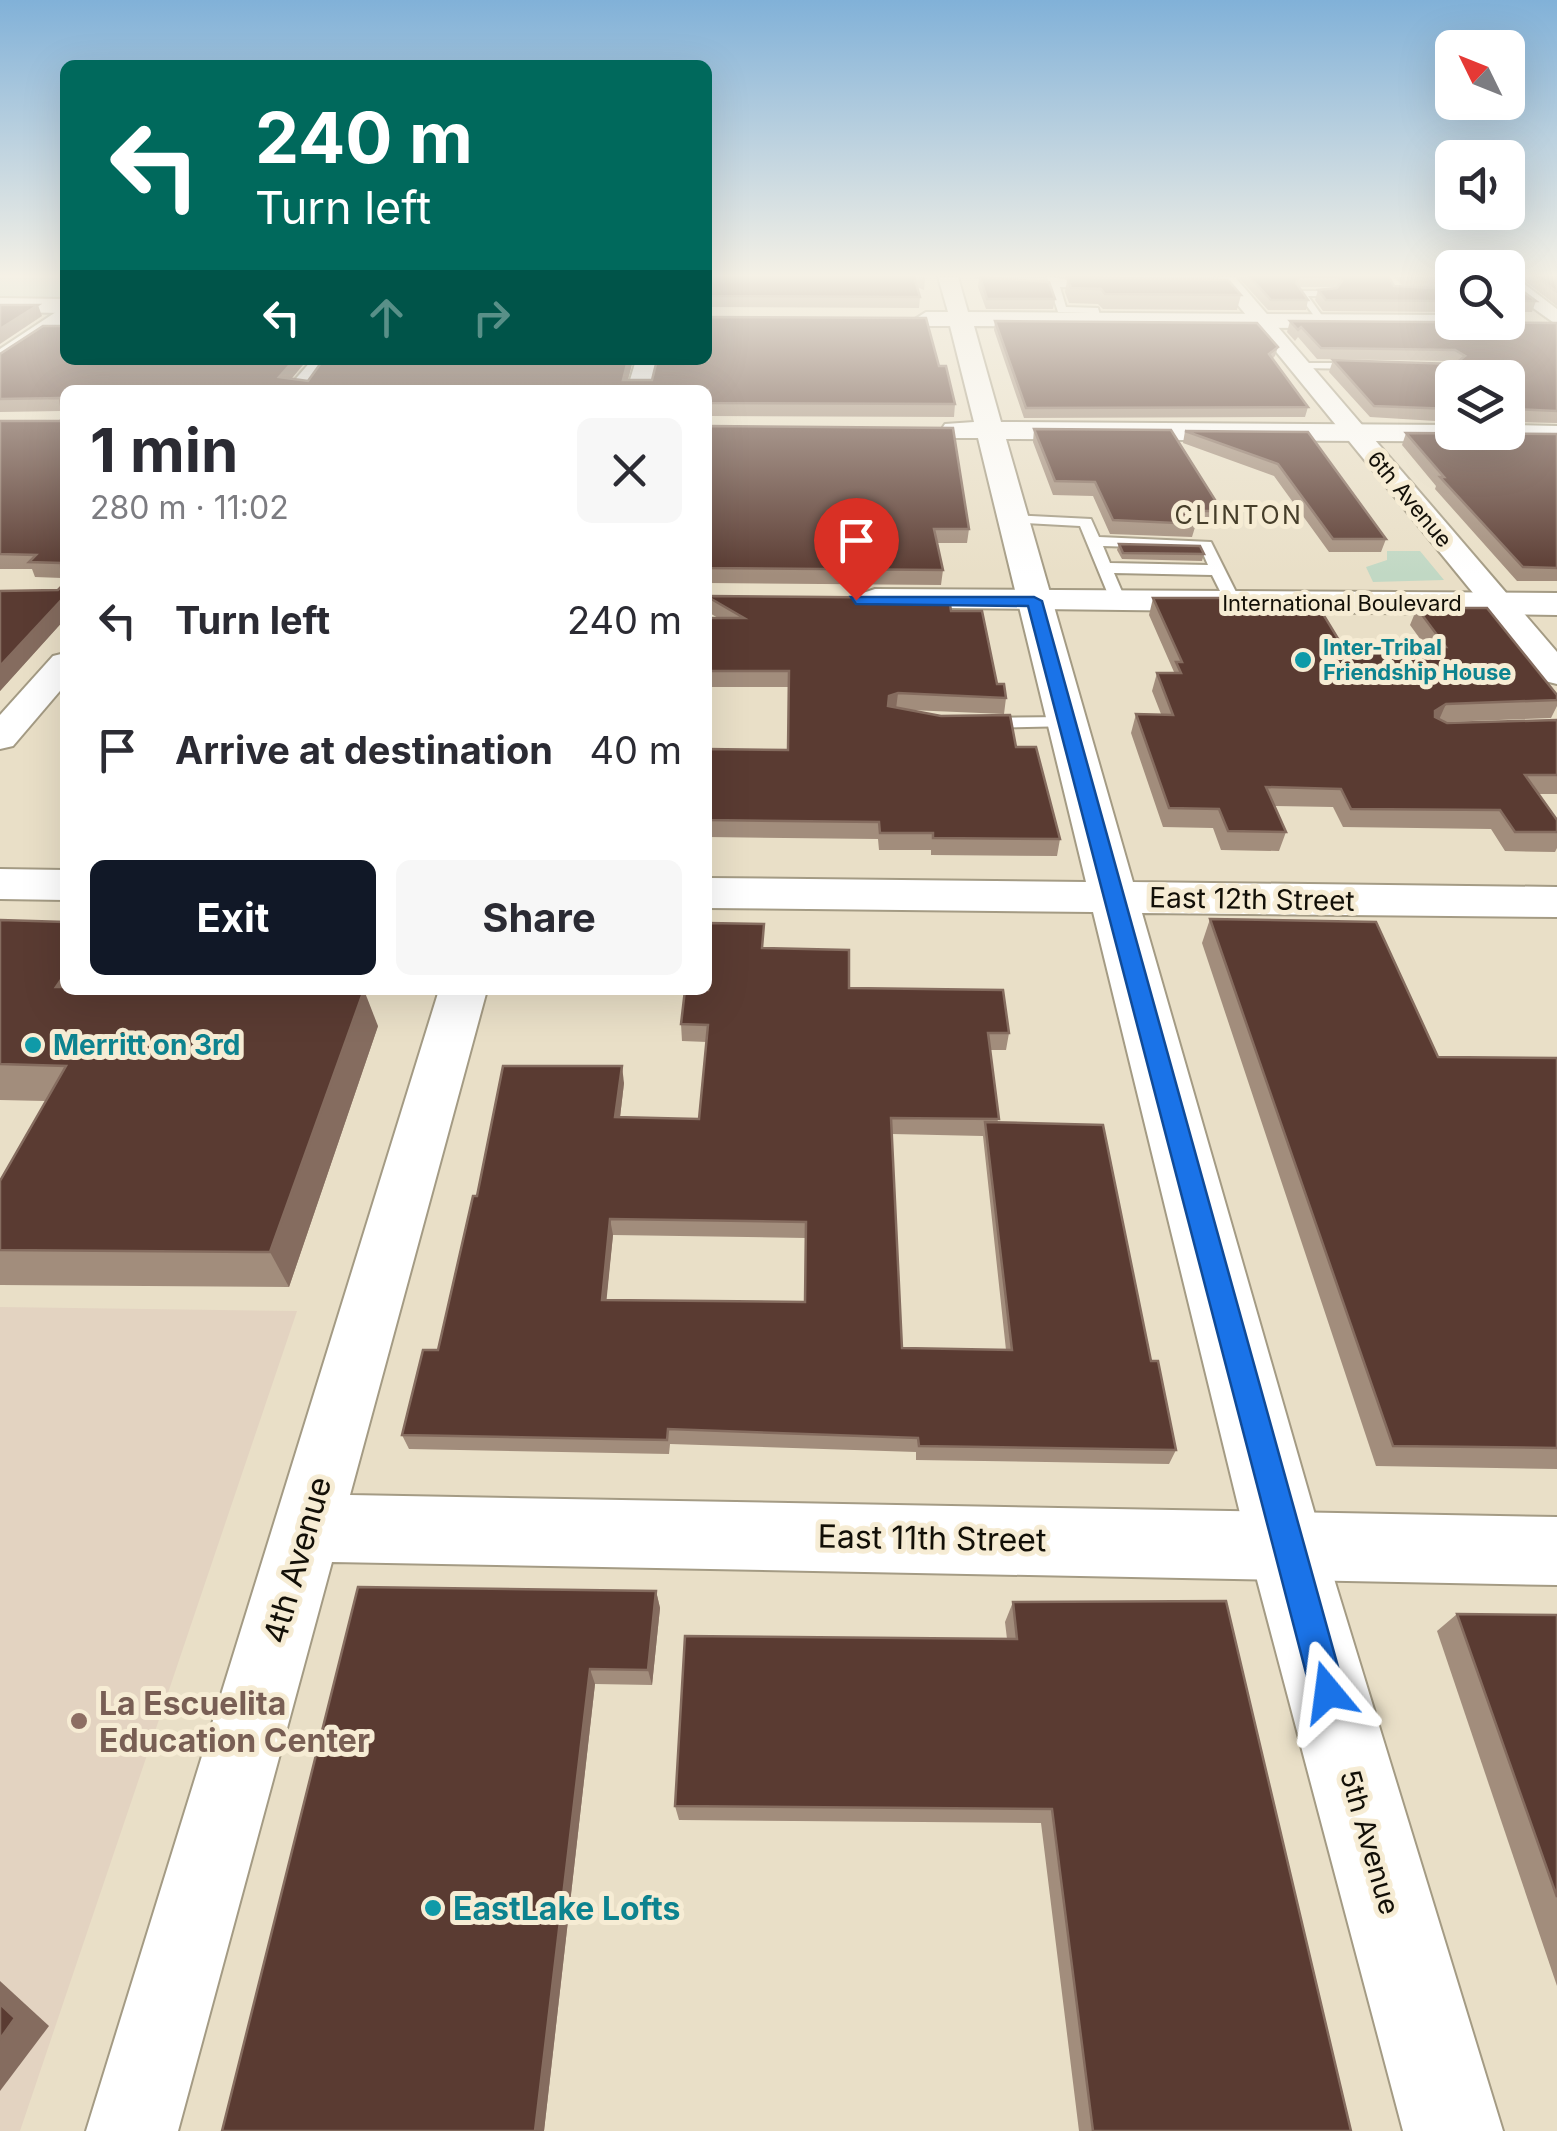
<!DOCTYPE html>
<html lang="en">
<head>
<meta charset="utf-8">
<style>
	:root { --surface:#fff; --page:#f7f7f7; --text:#2b2b33; --muted:#7c7c81; --accent:#111827 }
	body { margin:0; font-family:Inter,sans-serif; background:var(--page); color:var(--text); height:100vh; display:flex; flex-direction:column; font-size:38px; white-space:nowrap }
	* { box-sizing:border-box; margin:0 }
	p { font-size:32px; color:var(--muted) }
	.icon { flex:none; width:55px; height:55px; fill:none; stroke:currentColor; stroke-width:2; stroke-linecap:round; stroke-linejoin:round }
	.map { position:relative; flex:1; overflow:hidden }
	.sheet { position:absolute; left:60px; top:385px; width:652px; height:610px; display:flex; flex-direction:column; background:var(--surface); border-radius:15px; box-shadow:0 10px 40px #0002 }
	.sheet>* { flex:none }
	.hud { position:absolute; left:60px; top:60px; width:652px; height:305px; border-radius:15px; box-shadow:0 10px 40px #0002; background:#00695c; color:#fff; overflow:hidden }
	.needle { width:65px; rotate:313deg }
	.controls { position:absolute; left:1435px; top:30px; display:grid; gap:20px }
	.controls a { display:grid; place-items:center; width:90px; height:90px; border-radius:15px; background:var(--surface); box-shadow:0 10px 40px #0002; font-size:50px }
	.pin { position:absolute; display:grid; place-items:center; width:85px; height:85px; color:#fff; margin:-102px -42px; border-radius:50% 50% 50% 0; rotate:-45deg; box-shadow:0 0 10px #0007 }
	.pin .icon { rotate:45deg }
	.me { position:absolute; width:110px; margin:-55px; rotate:344deg; stroke-linejoin:round; filter:drop-shadow(0 0 8px #0008) }
	.turn { display:flex; align-items:center; gap:35px; height:210px; padding:0 30px; font-size:45px }
	.turn .icon { width:130px; height:130px; stroke-width:2.5 }
	.turn b { display:block; font-size:70px; line-height:85px }
	.lanes { display:flex; align-items:center; height:95px; padding:0 30px; background:#0003; justify-content:center; gap:50px; direction:ltr }
	.lanes .off { opacity:.35 }
	.round { display:grid; place-items:center; flex:none; width:105px; height:105px; border-radius:15px; background:var(--page) }
	.headline { display:flex; align-items:center; justify-content:space-between; height:170px; padding:0 30px }
	h1 { font-size:60px; font-weight:700; line-height:75px }
	.cta { display:flex; gap:20px; margin-top:auto; padding:20px 30px }
	.cta a { flex:1; height:115px; border-radius:15px; background:var(--accent); color:#fff; font-size:40px; font-weight:700; line-height:115px; text-align:center }
	.cta a+a { background:var(--page); color:var(--text) }
	ul { padding:0; list-style:none }
	li { display:flex; align-items:center; gap:30px; height:130px; padding:0 30px }
	li div { flex:1 }
	li b { display:block; font-size:38px }
	li em { font-style:normal }
	.map>svg:first-child { display:block }
</style>
</head>
<body>
<div class="map">
<svg width="1557" height="2131" viewBox="0 0 1557 2131">
	<rect width="100%" height="100%" fill="#e9dfc7"/>
	<polygon fill="#e3d3c1" points="0,1307 297,1311 20,2131 0,2131"/>
	<g fill="#c1d8c4">
		<polygon points="0,277 65,277 65,278 60,297 0,298"/>
		<polygon points="1387,551 1420,551 1444,580 1373,582 1366,567 1387,560"/>
	</g>
	<g fill="none" stroke-linecap="round" stroke-linejoin="round">
		<defs>
			<g id="lane">
				<polygon points="1047,277 1100,283 1097,288 1060,287 1066,307 1098,308 1102,322 1094,322 1090,313 1058,312 1050,287 1012,283 1048,281"/>
				<polygon points="1296,291 1335,291 1331,296 1308,296 1328,324 1320,324"/>
				<polygon points="1295,363 1364,363 1370,366 1364,369 1299,368"/>
				<path d="M 1012,515 L 1091,519 L 1099,537 L 1211,542 L 1241,602 L 1227,605 L 1212,575 L 1114,573 L 1126,601 L 1112,604 L 1080,526 L 1007,522 L 1005,519 ZM 1103,546 L 1201,549 L 1208,565 L 1110,563 Z"/>
				<polygon points="1067,717 1076,722 1073,726 977,728 968,723 977,718"/>
			</g>
			<g id="street">
				<polygon points="938,277 958,277 970,319 967,323 960,325 950,319"/>
				<polygon points="1215,277 1235,277 1557,652 1557,684 1545,681"/>
				<polygon points="1508,277 1515,277 1557,309 1557,325 1508,290"/>
				<polygon points="65,306 65,322 0,367 0,349"/>
				<polygon points="312,360 335,360 311,390 286,390"/>
				<polygon points="636,360 658,360 651,390 627,390"/>
				<polygon points="65,653 65,685 13,746 0,749 0,715 53,656"/>
				<polygon points="439,990 487,990 350,1495 1557,1517 1557,1585 332,1562 178,2131 86,2131"/>
			</g>
			<g id="secondary">
				<polygon points="0,298 65,299 65,313 0,312"/>
				<polygon points="960,312 1452,315 1452,322 1463,322 1452,329 974,326 1001,422 1452,425 1452,432 1508,432 1508,425 1557,426 1557,442 1006,439 1133,882 1557,887 1557,917 1142,913 1324,1546 1503,2131 1403,2131 1248,1546 1093,912 708,908 708,878 1086,882 978,438 955,438 941,430 945,424 974,422 950,326 926,326 915,319 926,312"/>
				<polygon points="0,869 65,870 65,900 0,899"/>
			</g>
			<polygon id="primary" points="875,589 1557,593 1557,615 863,607 857,600 863,593"/>
		</defs>
		<use href="#lane" stroke="#a49b84" stroke-width="4"/>
		<use href="#street" stroke="#a49b84" stroke-width="4"/>
		<use href="#secondary" stroke="#a49b84" stroke-width="4"/>
		<use href="#primary" stroke="#a49b84" stroke-width="4"/>
		<use href="#lane" fill="#fff" fill-rule="evenodd"/>
		<use href="#street" fill="#fff" fill-rule="evenodd"/>
		<use href="#secondary" fill="#fff" fill-rule="evenodd"/>
		<use href="#primary" fill="#fff" fill-rule="evenodd"/>
	</g>
	<g fill="#a28d7c" fill-rule="evenodd">
		<polygon points="708,277 925,277 925,279 924,290 917,287 920,297 919,308 708,307 708,310"/>
		<polygon points="975,277 1044,277 1044,278 1004,279 1055,299 1053,309 986,309 978,287 979,279 976,279"/>
		<polygon points="1060,277 1220,277 1219,280 1241,295 1237,310 1103,309 1098,304 1069,303 1065,292 1067,280 1062,279"/>
		<polygon points="1238,277 1389,277 1394,286 1442,289 1402,285 1394,277 1452,277 1452,312 1323,311 1315,300 1318,290 1336,288 1335,287 1299,287 1308,300 1306,310 1268,310"/>
		<polygon points="1508,277 1508,280 1536,301 1532,312 1508,312"/>
		<polygon points="1520,277 1557,277 1557,306"/>
		<polygon points="995,321 1278,347 1275,356 1272,359 1308,407 1305,417 1024,418 994,330"/>
		<polygon points="1290,321 1557,323 1557,423 1508,422 1508,378 1452,378 1452,422 1370,417 1329,372 1333,360 1455,364 1451,361 1317,359 1298,337 1295,341 1287,332"/>
		<polygon points="63,326 307,360 291,379 308,381 323,360 633,360 628,380 652,380 939,366 955,404 954,417 708,416 708,419 708,390 65,390 65,619 0,691 0,591 58,590 62,586 62,578 35,577 32,569 0,569 0,421 60,421 63,418 62,411 0,412 0,354"/>
		<polygon points="708,426 969,529 967,543 937,543 943,570 941,585 708,583 708,587"/>
		<polygon points="1034,429 1222,511 1218,524 1196,524 1192,537 1110,534 1093,496 1053,495 1033,442"/>
		<polygon points="1185,431 1308,432 1386,539 1381,552 1329,552 1274,476 1183,443"/>
		<polygon points="1406,433 1557,434 1557,581 1517,581 1435,489 1436,486 1402,445"/>
		<polygon points="1119,544 1204,554 1202,561 1122,559 1117,550"/>
		<polygon points="708,596 951,611 1006,698 1004,714 910,710 1016,747 1060,839 1057,856 931,855 931,850 879,850 878,839 708,837 708,749 788,750 789,687 711,687 708,713 708,618 718,618 708,612"/>
		<polygon points="1153,598 1245,609 1343,647 1426,647 1410,625 1417,608 1557,700 1557,706 1551,718 1444,722 1447,723 1557,720 1557,794 1539,794 1557,820 1557,848 1555,852 1505,851 1491,829 1343,827 1333,807 1275,806 1286,832 1279,851 1221,850 1213,828 1163,827 1131,733 1136,714 1161,714 1152,691 1157,673 1174,672 1149,615"/>
		<polygon points="1210,919 1438,1057 1557,1058 1557,1469 1376,1466 1202,943"/>
		<polygon points="0,920 65,990 378,1026 289,1287 0,1285 0,1181 46,1101 0,1100"/>
		<path d="M 763,948 L 849,988 L 1009,1033 L 1006,1050 L 990,1050 L 998,1123 L 1151,1361 L 1176,1450 L 1169,1464 L 916,1460 L 916,1452 L 670,1444 L 669,1454 L 409,1449 L 402,1435 L 438,1350 L 477,1196 L 624,1083 L 620,1117 L 699,1119 L 707,1042 L 682,1041 L 681,1024 ZM 892,1134 L 983,1136 L 1006,1350 L 902,1348 ZM 613,1235 L 806,1238 L 805,1302 L 606,1300 Z"/>
		<polygon points="358,1587 656,1591 660,1608 652,1685 595,1684 544,2131 222,2131"/>
		<polygon points="1013,1602 1351,2131 1079,2131 1041,1823 679,1820 675,1806 1007,1639 1005,1622"/>
		<polygon points="1457,1614 1557,1615 1557,1986 1437,1631"/>
	</g>
	<g fill="#856c5f">
		<polygon points="38,305 42,316 0,344 0,329"/>
		<polygon points="294,360 307,360 282,390 279,377"/>
		<polygon points="628,360 633,360 625,390 623,380"/>
		<polygon points="65,596 65,619 0,691 0,666"/>
		<polygon points="710,671 711,687 708,713 708,691"/>
		<polygon points="898,693 896,709 888,712 889,696"/>
		<polygon points="1446,704 1438,722 1427,729 1435,711"/>
		<polygon points="65,974 65,990 56,987"/>
		<polygon points="364,990 378,1026 289,1287 270,1252"/>
		<polygon points="622,1066 624,1083 618,1134 615,1117"/>
		<polygon points="610,1219 613,1235 605,1315 602,1300"/>
		<polygon points="656,1591 660,1608 652,1685 648,1670"/>
		<polygon points="590,1669 595,1684 544,2131 535,2131"/>
		<polygon points="0,1981 49,2026 0,2091"/>
	</g>
	<g fill="#5a3b32" stroke="#856c5f" stroke-width="2.5" fill-rule="evenodd">
		<polygon points="708,277 914,277 920,297 708,296"/>
		<polygon points="980,277 1049,282 1055,299 987,299"/>
		<polygon points="1067,277 1228,280 1241,295 1105,294 1101,289 1071,288"/>
		<polygon points="1250,277 1389,277 1394,286 1452,289 1452,301 1326,300 1318,290 1337,288 1342,281 1338,277 1299,277 1296,283 1308,300 1271,300"/>
		<polygon points="1508,277 1508,280 1536,301 1512,301 1508,308"/>
		<polygon points="1537,277 1557,277 1557,292"/>
		<polygon points="64,300 65,360 294,360 279,377 308,381 323,360 628,360 623,380 652,380 657,360 708,360 708,317 926,318 939,366 946,366 955,404 708,403 708,390 65,390 65,596 0,666 0,591 58,590 62,586 61,563 29,562 36,555 0,554 0,421 60,421 63,418 60,398 0,399 0,354 43,326 63,326"/>
		<polygon points="0,305 38,305 0,329"/>
		<polygon points="995,321 1257,323 1278,347 1269,354 1308,407 1026,408"/>
		<polygon points="1290,321 1557,323 1557,411 1513,409 1509,416 1508,416 1508,378 1452,378 1452,409 1374,406 1333,360 1455,364 1465,356 1455,350 1321,348 1301,327 1298,330"/>
		<polygon points="708,426 953,428 969,529 934,529 943,570 708,568"/>
		<polygon points="1034,429 1171,430 1222,511 1189,511 1196,524 1113,520 1095,482 1055,481"/>
		<polygon points="1185,431 1308,432 1386,539 1333,539 1278,464"/>
		<polygon points="1406,433 1557,434 1557,568 1523,567 1440,477 1444,477"/>
		<polygon points="1119,544 1200,546 1204,554 1123,553"/>
		<polygon points="708,596 949,598 951,611 982,611 997,684 1004,684 1006,698 898,693 889,696 888,706 941,716 1010,715 1016,747 1036,747 1060,839 933,838 933,833 880,833 879,822 708,820 708,749 788,750 789,671 710,671 708,691 708,618 744,618 708,597"/>
		<polygon points="1153,598 1239,598 1245,609 1320,609 1343,647 1446,647 1417,608 1487,608 1557,695 1557,700 1446,704 1435,711 1435,717 1447,723 1557,720 1557,775 1525,775 1557,820 1557,832 1515,832 1500,810 1351,809 1341,789 1266,787 1286,832 1228,831 1219,809 1169,808 1136,714 1173,715 1157,673 1181,673 1176,662 1182,662"/>
		<polygon points="1210,919 1376,922 1438,1057 1557,1058 1557,1448 1393,1446"/>
		<polygon points="0,920 65,922 65,974 56,987 65,987 65,990 364,990 270,1252 0,1250 0,1181 66,1066 0,1064"/>
		<path d="M 708,923 L 764,924 L 762,948 L 849,950 L 849,988 L 1003,990 L 1009,1033 L 988,1033 L 999,1119 L 891,1118 L 902,1348 L 1012,1350 L 985,1122 L 1103,1125 L 1151,1361 L 1158,1361 L 1176,1450 L 919,1446 L 918,1438 L 668,1429 L 667,1440 L 402,1435 L 423,1350 L 438,1350 L 473,1196 L 477,1196 L 503,1066 L 622,1066 L 615,1117 L 699,1119 L 708,1025 L 681,1024 L 685,990 L 708,990 ZM 610,1219 L 806,1222 L 805,1302 L 602,1300 Z"/>
		<polygon points="358,1587 656,1591 648,1670 590,1669 535,2131 222,2131"/>
		<polygon points="1226,1601 1351,2131 1093,2131 1052,1809 675,1806 685,1636 1017,1639 1013,1602"/>
		<polygon points="1457,1614 1557,1615 1557,1897"/>
		<polygon points="0,2004 15,2018 0,2039"/>
	</g>
	<linearGradient id="sky" x2="0" y2="1"><stop stop-color="#81b1d8"/><stop offset="0.48" stop-color="#f5f1e6"/><stop offset="1" stop-color="#f5f1e6" stop-opacity="0"/></linearGradient>
	<rect width="1557" height="575" fill="url(#sky)"/>
	<polygon fill="#1a73e8" stroke="#114b97" stroke-width="2.5" points="851,597 1034,597 1042,601 1345,1692 1340,1704 1328,1709 1316,1704 1311,1692 1028,606 856,604"/>
	<g fill="#0f9aa8" stroke="#f6ecd4" stroke-width="4">
		<circle cx="1303" cy="660" r="10"/>
		<circle cx="33" cy="1045" r="10"/>
		<circle cx="433" cy="1908" r="10"/>
	</g>
	<circle fill="#8d6e63" stroke="#f6ecd4" stroke-width="4" cx="79" cy="1721" r="10"/>
	<g text-anchor="middle" dominant-baseline="central" stroke-width="10" stroke-linejoin="round" paint-order="stroke">
		<g font-size="22" fill="#120f07" stroke="#f6ecd4">
			<text transform="translate(1410 499) rotate(50)">6th Avenue</text>
			<text x="1342" y="603">International Boulevard</text>
		</g>
		<g font-size="22" font-weight="bold" fill="#0d838f" stroke="#f6ecd4" text-anchor="start">
			<text x="1323" y="647">Inter-Tribal<tspan x="1323" dy="25">Friendship House</tspan></text>
		</g>
		<g font-size="25" letter-spacing="2.5" fill="#463e2a" stroke="#f6ecd4">
			<text x="1239" y="515">CLINTON</text>
		</g>
		<g font-size="28" fill="#120f07" stroke="#f6ecd4">
			<text transform="translate(1252 899) rotate(1)">East 12th Street</text>
			<text transform="translate(1370 1842) rotate(74)">5th Avenue</text>
		</g>
		<g font-size="28" font-weight="bold" fill="#0d838f" stroke="#f6ecd4" text-anchor="start">
			<text x="53" y="1045">Merritt on 3rd</text>
		</g>
		<g font-size="32" fill="#120f07" stroke="#f6ecd4">
			<text transform="translate(932 1538) rotate(1)">East 11th Street</text>
			<text transform="translate(297 1560) rotate(-74)">4th Avenue</text>
		</g>
		<g font-size="32" font-weight="bold" fill="#785e54" stroke="#f6ecd4" text-anchor="start">
			<text x="99" y="1703">La Escuelita<tspan x="99" dy="37">Education Center</tspan></text>
		</g>
		<g font-size="32" font-weight="bold" fill="#0d838f" stroke="#f6ecd4" text-anchor="start">
			<text x="453" y="1908">EastLake Lofts</text>
		</g>
	</g>
</svg>
<div class="controls">
<a><svg class="needle" viewBox="-14 -14 28 28"><path d="M0-13l5 13h-10z" fill="#e53935"/><path d="M0 13l5-13h-10z" fill="#7c7c81"/></svg></a>
<a><svg class="icon" aria-label="sound" viewBox="0 0 24 24"><path d="M4 9h4l5-4v14l-5-4H4zM17 9q2 3 0 6"/></svg></a>
<a><svg class="icon" aria-label="search" viewBox="0 0 24 24"><circle cx="10" cy="10" r="6"/><path d="M15 15l6 6"/></svg></a>
<a><svg class="icon" aria-label="layers" viewBox="0 0 24 24"><path d="M12 4l9 5-9 5-9-5zM3 14l9 5 9-5"/></svg></a>
</div>
<div class="pin" style="left:856px;top:600px;background:#d93025"><svg class="icon" aria-label="arrive" viewBox="0 0 24 24"><path d="M6 21V4h12l-3 4 3 4H6"/></svg></div>
<svg class="me" style="left:1328px;top:1692px" viewBox="-20 -20 40 40"><path d="M0-17L14 15 0 8-14 15z" fill="#1a73e8" stroke="#fff" stroke-width="4"/></svg>
<div class="hud">
<div class="turn"><svg class="icon" aria-label="left" viewBox="0 0 24 24"><path d="M17 20v-9H6M10 6l-5 5 5 5"/></svg><div><b>240 m</b>Turn left</div></div>
<div class="lanes"><svg class="icon" aria-label="left" viewBox="0 0 24 24"><path d="M17 20v-9H6M10 6l-5 5 5 5"/></svg><svg class="icon off" aria-label="ahead" viewBox="0 0 24 24"><path d="M12 20V5M6 11l6-6 6 6"/></svg><svg class="icon off" aria-label="right" viewBox="0 0 24 24"><path d="M7 20v-9h11M14 6l5 5-5 5"/></svg></div>
</div>
<section class="sheet">
<div class="headline"><div><h1>1 min</h1><p>280 m · 11:02</p></div><a class="round"><svg class="icon" aria-label="close" viewBox="0 0 24 24"><path d="M6 6l12 12M18 6L6 18"/></svg></a></div>
<ul>
<li><svg class="icon" aria-label="left" viewBox="0 0 24 24"><path d="M17 20v-9H6M10 6l-5 5 5 5"/></svg><div><b>Turn left</b></div><em>240 m</em></li>
<li><svg class="icon" aria-label="arrive" viewBox="0 0 24 24"><path d="M6 21V4h12l-3 4 3 4H6"/></svg><div><b>Arrive at destination</b></div><em>40 m</em></li>
</ul>
<div class="cta"><a>Exit</a><a>Share</a></div>
</section>
</div>
</body>
</html>
